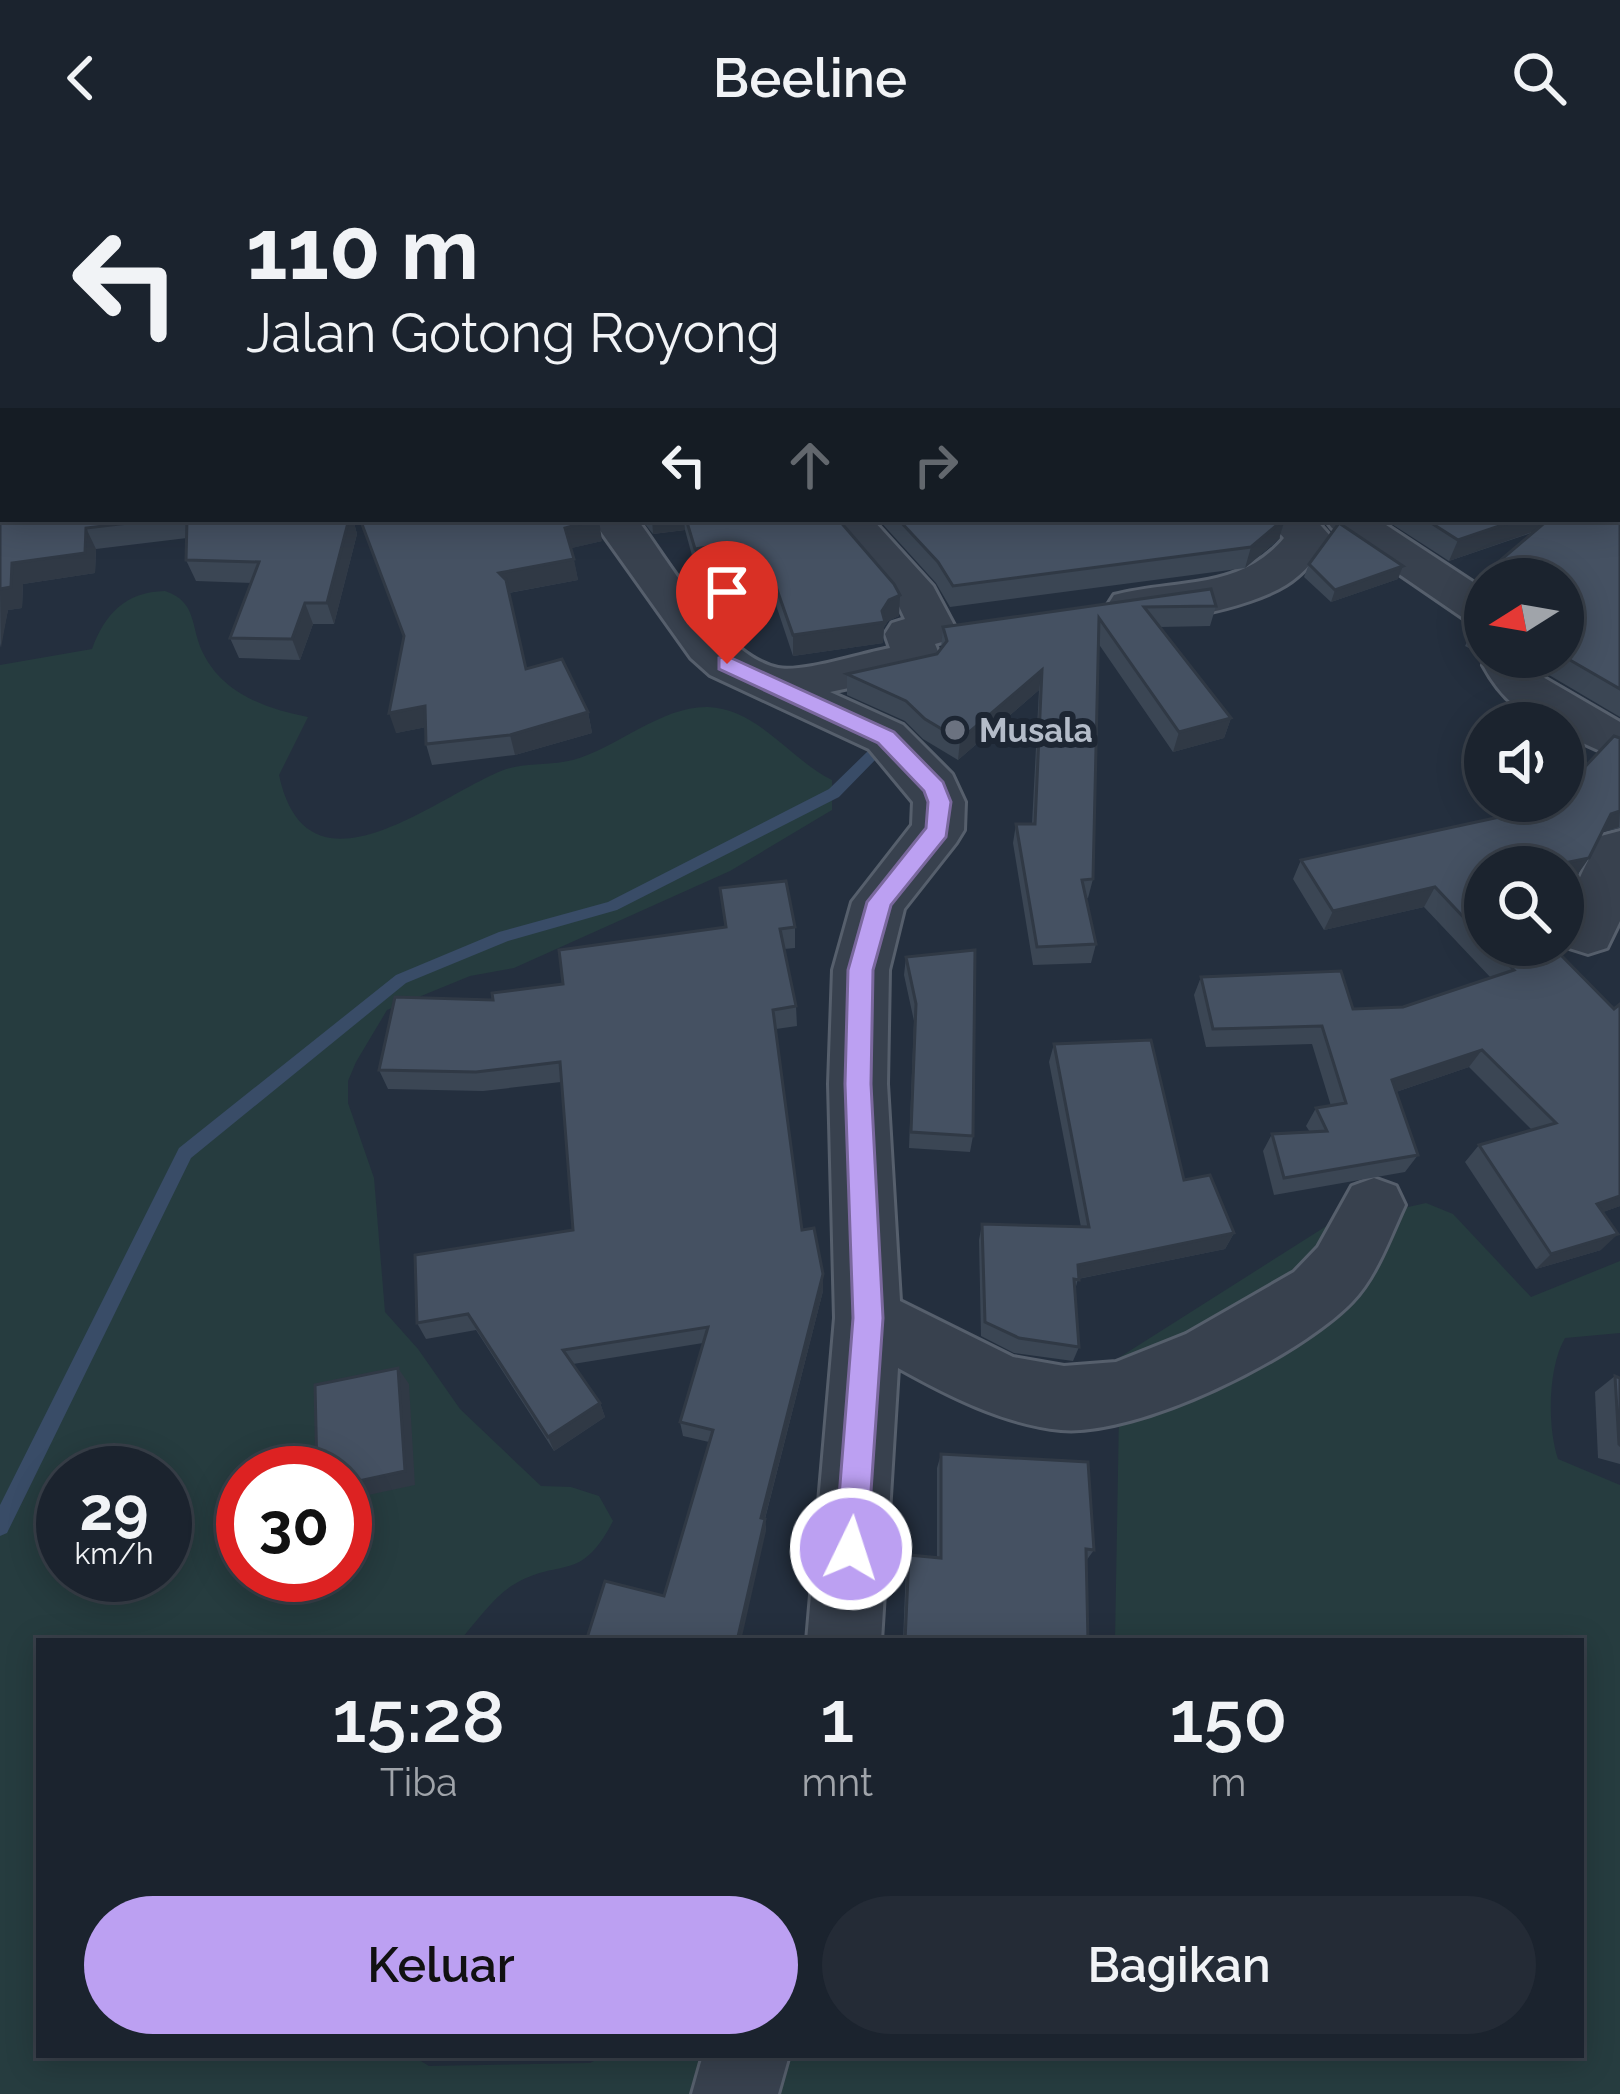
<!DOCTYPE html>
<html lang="id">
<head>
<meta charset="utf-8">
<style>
	:root { --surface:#1b232e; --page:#242b36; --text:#f1f3f6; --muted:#a0a4aa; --line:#39404a; --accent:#bca0f2 }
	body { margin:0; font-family:Raleway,sans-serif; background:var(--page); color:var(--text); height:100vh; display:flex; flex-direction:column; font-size:45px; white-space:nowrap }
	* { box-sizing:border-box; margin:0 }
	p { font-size:39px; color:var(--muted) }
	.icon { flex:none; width:66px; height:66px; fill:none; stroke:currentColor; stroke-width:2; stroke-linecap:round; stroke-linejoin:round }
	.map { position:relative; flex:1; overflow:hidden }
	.side { position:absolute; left:36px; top:1482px; width:1548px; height:420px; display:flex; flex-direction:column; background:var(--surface); border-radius:0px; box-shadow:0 6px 30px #0003,0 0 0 3px var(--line) }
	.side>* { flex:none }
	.banner { position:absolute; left:0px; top:0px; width:1620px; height:366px; box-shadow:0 6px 30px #0003,0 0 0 3px var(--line); background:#1b232e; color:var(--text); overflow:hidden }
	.needle { width:78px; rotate:259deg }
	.fabs { position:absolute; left:1464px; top:402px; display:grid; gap:24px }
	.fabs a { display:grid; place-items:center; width:120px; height:120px; border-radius:50%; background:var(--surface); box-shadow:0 6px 30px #0003,0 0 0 3px var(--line); font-size:60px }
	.speed { position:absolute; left:36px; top:1290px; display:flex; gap:24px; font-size:60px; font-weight:700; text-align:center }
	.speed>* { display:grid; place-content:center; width:156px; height:156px; border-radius:50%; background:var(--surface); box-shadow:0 6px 30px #0003,0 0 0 3px var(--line); line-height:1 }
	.speed small { font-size:30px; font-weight:400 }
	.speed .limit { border:18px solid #d22; background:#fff; color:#111 }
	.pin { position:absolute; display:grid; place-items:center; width:102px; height:102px; color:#fff; margin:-123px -51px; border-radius:50% 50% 50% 0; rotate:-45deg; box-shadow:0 0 12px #0007 }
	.pin .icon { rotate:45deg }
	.me { position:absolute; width:132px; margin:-66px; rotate:4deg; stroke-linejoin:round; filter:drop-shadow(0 0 9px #0008) }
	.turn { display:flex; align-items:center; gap:42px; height:252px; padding:0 48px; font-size:54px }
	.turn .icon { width:156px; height:156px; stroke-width:2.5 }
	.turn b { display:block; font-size:84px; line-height:102px }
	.lanes { display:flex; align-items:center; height:114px; padding:0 48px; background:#0003; justify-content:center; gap:60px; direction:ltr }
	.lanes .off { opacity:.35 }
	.eta { display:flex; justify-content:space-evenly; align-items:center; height:204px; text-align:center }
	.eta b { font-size:72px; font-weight:600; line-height:84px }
	.cta { display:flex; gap:24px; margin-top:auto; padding:24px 48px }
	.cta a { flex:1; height:138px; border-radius:72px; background:var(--accent); color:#111; font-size:48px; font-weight:600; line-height:138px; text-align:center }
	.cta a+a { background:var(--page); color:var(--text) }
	header { display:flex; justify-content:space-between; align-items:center; height:156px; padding:0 48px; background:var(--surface); font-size:54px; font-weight:600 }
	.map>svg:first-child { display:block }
</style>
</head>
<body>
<header><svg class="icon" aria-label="back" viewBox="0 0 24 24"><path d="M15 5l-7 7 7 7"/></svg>Beeline<svg class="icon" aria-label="search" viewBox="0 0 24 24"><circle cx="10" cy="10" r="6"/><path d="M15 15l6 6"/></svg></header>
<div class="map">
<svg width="1620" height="1938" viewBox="0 0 1620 1938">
	<rect width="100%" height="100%" fill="#242f3e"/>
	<g fill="#263c3f" fill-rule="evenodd">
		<polygon points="338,0 1056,0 332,3"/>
		<path d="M 165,435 C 198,446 190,471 203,497 C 223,538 267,553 308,561 L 279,619 C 307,750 433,643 501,615 C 523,606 550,610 573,604 C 617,592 661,550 708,551 C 759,553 789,603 832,624 L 832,654 L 730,715 L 514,812 L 470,820 L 387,854 L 356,906 L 348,925 L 348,947 L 374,1022 L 385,1156 L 418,1193 L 460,1253 L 541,1330 L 571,1331 L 599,1340 L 613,1365 C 580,1429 561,1400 513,1429 C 493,1441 475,1468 459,1485 L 39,1485 L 39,1899 L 411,1899 L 429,1910 L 590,1907 L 606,1899 L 1581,1899 L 1581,1485 L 1115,1485 L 1120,1201 L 1328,1069 L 1426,1047 L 1453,1058 L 1531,1141 L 1620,1105 L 1620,1177 L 1565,1182 C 1548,1211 1547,1270 1558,1303 L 1620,1329 L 1620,1938 L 0,1938 L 0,509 L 92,493 C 105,458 125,436 165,435 ZM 63,1317 L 165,1317 L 165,1419 L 63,1419 ZM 243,1317 L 345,1317 L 345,1419 L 243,1419 Z"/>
	</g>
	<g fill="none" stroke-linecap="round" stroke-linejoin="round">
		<polygon fill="#394c67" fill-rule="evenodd" points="874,592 879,594 879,600 839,641 617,754 508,785 406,827 191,1002 7,1377 0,1380 0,1349 179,992 396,819 499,776 608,746 829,633 869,594"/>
		<defs>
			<g id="minor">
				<polygon points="131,0 165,0 130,3"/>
				<polygon points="200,0 240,0 198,3"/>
				<polygon points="3,236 3,263 0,264 0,237"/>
				<path d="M 592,363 L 637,363 C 670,407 722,500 778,512 C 802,517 863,497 890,492 L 885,478 L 892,467 L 905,463 L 897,446 L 826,363 L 872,363 L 933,430 L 956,473 L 949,484 L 935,488 L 941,503 L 934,514 L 830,536 L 903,569 L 952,618 L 965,646 L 964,674 L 956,687 L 904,753 L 889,814 L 887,928 L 900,1145 L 1013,1201 L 1064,1210 L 1116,1206 L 1186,1178 L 1294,1116 L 1318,1091 L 1352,1030 L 1374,1022 L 1396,1030 L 1405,1049 C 1390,1081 1377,1120 1352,1146 C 1299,1201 1138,1281 1061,1274 C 1003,1268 948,1240 898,1212 L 881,1485 L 807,1485 L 835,1162 L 829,928 L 833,814 L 852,746 L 912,669 L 913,646 L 869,593 L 710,519 L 691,502 Z"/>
				<path d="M 1267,363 L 1315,363 L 1331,381 C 1319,399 1305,417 1286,429 C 1249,452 1157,472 1114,461 L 1107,450 L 1114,439 C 1174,423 1240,435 1284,382 Z"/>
				<polygon points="1325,363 1377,363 1485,434 1485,470 1469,466 1332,372"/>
				<path d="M 1488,501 L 1539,501 L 1532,511 L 1541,520 L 1620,566 L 1620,604 L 1563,578 L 1563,567 C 1526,567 1500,541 1483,509 Z"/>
				<path d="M 1620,675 L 1620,765 L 1607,792 L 1588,798 L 1569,792 C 1554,764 1587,707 1601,680 Z"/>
				<polygon points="703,1899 789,1899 778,1938 692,1938"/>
			</g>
			<g id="highway">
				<polygon points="263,0 305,0 260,3"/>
				<polygon points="1144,0 1184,0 1141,3"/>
				<rect x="0" y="71" width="3" height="24"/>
				<rect x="0" y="122" width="3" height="24"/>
			</g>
		</defs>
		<use href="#minor" stroke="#565f6c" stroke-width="6"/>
		<use href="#highway" stroke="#434c59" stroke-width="6"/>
		<use href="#minor" fill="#38414e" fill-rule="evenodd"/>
		<use href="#highway" fill="#746855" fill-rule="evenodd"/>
	</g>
	<g fill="#3b4654">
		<polygon points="1620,0 1620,288 1618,292 1620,293 1620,561 1544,516 1538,510 1541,501 1563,501 1563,423 1489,423 1496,408 1534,376 1449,405 1384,363 1617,363 1617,3"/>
		<polygon points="0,258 3,363 353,363 357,378 334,468 313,468 300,504 239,502 230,482 252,427 196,425 186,404 187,382 96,393 95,417 23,428 22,452 8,454 0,492"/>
		<polygon points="360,363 602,385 571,392 578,424 509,437 526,513 588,556 592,577 515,599 432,609 426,588 426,571 396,577 404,482"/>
		<polygon points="641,363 838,363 899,460 888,465 884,471 883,487 793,500 776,449 729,456 716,411 696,414 685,374 653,378"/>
		<polygon points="878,363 1285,363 1279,383 1245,412 950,451 936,427"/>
		<polygon points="1309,408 1398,423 1331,446 1304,421"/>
		<polygon points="1211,433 1216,450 1210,470 1160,471 1231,562 1224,582 1173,596 1098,487 1093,723 1088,742 1086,742 1096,788 1091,807 1033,809 1013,687 1016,668 1032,668 1039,534 958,604 923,583 905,565 847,539 847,518 937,498 941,492 943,471"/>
		<polygon points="1485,466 1485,500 1484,500 1465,490 1475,469"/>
		<polygon points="1620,582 1620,672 1601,676 1589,702 1575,722 1485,711 1485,789 1551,789 1620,1050 1603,1056 1601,1094 1536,1113 1465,1006 1479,989 1532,974 1469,911 1396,936 1418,999 1405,1016 1274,1039 1263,995 1272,978 1310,976 1306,970 1316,952 1331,950 1312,888 1206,891 1194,839 1201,821 1353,853 1403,851 1491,822 1424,751 1324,774 1293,723 1301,704 1497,662 1500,655 1551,645"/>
		<polygon points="720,732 795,771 795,792 784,793 796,850 797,870 776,873 802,1074 823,1118 823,1135 765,1363 766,1375 664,1440 709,1286 683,1280 680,1266 703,1187 573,1208 600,1247 605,1261 554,1295 476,1174 426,1183 417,1167 573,1074 561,926 483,935 388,933 379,914 493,844 563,828 725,771"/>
		<polygon points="906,801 973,980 970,996 909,992 914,865 904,819"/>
		<polygon points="1054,888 1234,1077 1225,1093 1078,1123 1075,1134 1079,1191 1073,1205 1014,1197 981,1180 979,1084 982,1068 1081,1071 1049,906"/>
		<polygon points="1615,1220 1620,1222 1620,1308 1598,1302 1595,1236"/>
		<polygon points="941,1298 1094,1394 1086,1405 1088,1485 903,1485 906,1411 909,1399 937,1402 937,1312"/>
	</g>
	<g fill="#303945">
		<polygon points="349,363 353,363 357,378 334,468 327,447"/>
		<polygon points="652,363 684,363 685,374 653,378"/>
		<polygon points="1285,363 1279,383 1245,412 1251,391"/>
		<polygon points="1520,363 1560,363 1558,367 1449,405 1458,384"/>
		<polygon points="599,364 602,385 568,393 565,372"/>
		<polygon points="86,372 96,393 95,417 23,428 22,452 8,454 1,492 0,433 12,407"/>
		<polygon points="714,390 716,411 696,414 695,393"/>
		<polygon points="574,403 578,424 503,438 499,417"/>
		<polygon points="1403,410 1398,423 1331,446 1335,434"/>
		<polygon points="775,428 776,449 729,456 728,435"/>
		<polygon points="900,439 899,460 888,465 884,471 883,487 793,500 793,479 882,455 889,444"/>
		<polygon points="305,447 313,468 300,504 292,483"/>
		<polygon points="1042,514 1039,534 958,604 960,584"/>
		<polygon points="425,550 432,570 396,577 389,557"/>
		<polygon points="588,556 592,577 515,599 510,579"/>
		<polygon points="1231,562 1224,582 1173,596 1179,576"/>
		<polygon points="1620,655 1619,671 1597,678 1611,658"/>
		<polygon points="1589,702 1575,722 1563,724 1563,711 1545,711"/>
		<polygon points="1435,731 1424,751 1324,774 1333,755"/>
		<polygon points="1482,894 1469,911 1381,941 1392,924"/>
		<polygon points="1620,1040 1620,1050 1581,1064 1597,1048"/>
		<polygon points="1234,1077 1225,1093 1072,1124 1078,1109"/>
		<polygon points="1618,1078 1601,1094 1536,1113 1551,1098"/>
		<polygon points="823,1118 823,1135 762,1374 761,1362"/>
		<polygon points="398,1212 409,1228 415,1329 345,1344 345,1328"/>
		<polygon points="600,1247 605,1261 554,1295 548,1281"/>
		<polygon points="765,1363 766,1375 741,1485 737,1485"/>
	</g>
	<g fill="#455162" stroke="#303945" stroke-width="3">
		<polygon points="1210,0 1620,0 1620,190 1617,189 1617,3 1204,3"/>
		<polygon points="1620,203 1620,284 1617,286 1617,205"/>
		<polygon points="3,254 3,363 162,363 86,372 85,397 12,407 11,431 0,433 0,258"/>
		<polygon points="1617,291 1620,293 1620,533 1563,500 1563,423 1497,423 1496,408 1549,363 1617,363"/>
		<polygon points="187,363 349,363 327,447 305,447 292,483 230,482 259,406 186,404"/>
		<polygon points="360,363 598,363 565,372 574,403 499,417 506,424 526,513 562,503 588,556 510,579 426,588 425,550 389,557 404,480"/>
		<polygon points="686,363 838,363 894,428 900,439 889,444 882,455 885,466 793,479 775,428 728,435 714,390 695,393"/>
		<polygon points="898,363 1284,363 1251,391 953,430 938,406"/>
		<polygon points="1425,363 1520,363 1458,384"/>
		<polygon points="1339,367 1403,410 1335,434 1309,408"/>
		<polygon points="1211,433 1216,450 1144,451 1231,562 1179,576 1099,462 1093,723 1082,724 1096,788 1037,791 1016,668 1035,668 1042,514 960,584 925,563 906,545 847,518 937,498 947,485 943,471"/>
		<polygon points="1614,580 1620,582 1620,655 1611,658 1589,702 1545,711 1485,711 1485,784 1435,731 1333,755 1301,704 1504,660 1500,655 1551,645 1563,645 1563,634"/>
		<polygon points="786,725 795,771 780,773 796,850 773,854 802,1074 814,1072 823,1118 761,1362 765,1363 737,1485 586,1485 605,1425 664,1440 713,1274 680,1266 708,1171 563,1194 600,1247 548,1281 468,1158 417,1167 415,1099 573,1074 560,906 476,916 379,914 395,841 493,844 492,837 563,828 559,794 726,771 720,732"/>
		<polygon points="1490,789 1551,789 1614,853 1620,848 1620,1040 1597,1048 1618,1078 1551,1098 1479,989 1556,967 1482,894 1392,924 1418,999 1284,1022 1272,978 1327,975 1316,952 1346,947 1322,870 1213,873 1201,821 1341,815 1353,853 1403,851 1514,814"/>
		<polygon points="975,794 973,980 911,976 916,848 906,801"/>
		<polygon points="1151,884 1184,1024 1210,1019 1234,1077 1078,1109 1079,1124 1074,1123 1079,1191 1019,1182 985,1166 982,1068 1089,1071 1054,888"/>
		<polygon points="398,1212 405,1315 345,1328 345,1317 317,1317 315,1229"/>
		<polygon points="1615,1220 1620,1222 1620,1289 1619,1288"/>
		<polygon points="941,1298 1088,1306 1094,1394 1086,1393 1088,1485 905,1485 909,1399 941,1402"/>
	</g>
	<polygon fill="#bca0f2" stroke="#7a689d" stroke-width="3" points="727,500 894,576 943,626 951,646 946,681 891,749 873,814 871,928 883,1162 867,1393 863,1404 851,1409 840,1404 835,1393 853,1162 845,928 848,814 867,746 926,672 928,646 924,635 878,587 719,513 719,502"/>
	<circle fill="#6b7280" stroke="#1d2633" stroke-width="4.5" cx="955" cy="574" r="12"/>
	<g text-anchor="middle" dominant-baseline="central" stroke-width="12" stroke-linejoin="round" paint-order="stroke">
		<g font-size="33" font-weight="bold" fill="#b4bcc9" stroke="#1d2633" text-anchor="start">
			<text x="979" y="574">Musala</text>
		</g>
	</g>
</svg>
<div class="fabs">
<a><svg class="needle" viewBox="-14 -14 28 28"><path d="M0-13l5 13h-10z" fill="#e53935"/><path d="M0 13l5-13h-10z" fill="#a0a4aa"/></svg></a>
<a><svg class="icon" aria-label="sound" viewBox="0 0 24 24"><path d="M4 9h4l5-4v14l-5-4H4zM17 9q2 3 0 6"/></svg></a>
<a><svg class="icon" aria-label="search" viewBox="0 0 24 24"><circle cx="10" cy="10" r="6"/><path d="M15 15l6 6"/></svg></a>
</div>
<div class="speed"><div>29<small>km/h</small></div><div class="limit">30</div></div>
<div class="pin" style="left:727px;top:508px;background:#d93025"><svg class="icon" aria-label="arrive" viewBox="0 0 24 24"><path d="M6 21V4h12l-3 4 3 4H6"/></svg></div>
<svg class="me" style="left:851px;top:1393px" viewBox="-20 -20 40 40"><circle r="17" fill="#bca0f2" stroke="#fff" stroke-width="3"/><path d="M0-11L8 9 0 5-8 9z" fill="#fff"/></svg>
<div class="banner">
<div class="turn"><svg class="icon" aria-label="left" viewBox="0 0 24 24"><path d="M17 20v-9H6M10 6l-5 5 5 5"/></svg><div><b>110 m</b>Jalan Gotong Royong</div></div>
<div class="lanes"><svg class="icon" aria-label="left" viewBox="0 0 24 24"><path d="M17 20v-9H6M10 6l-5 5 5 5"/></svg><svg class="icon off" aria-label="ahead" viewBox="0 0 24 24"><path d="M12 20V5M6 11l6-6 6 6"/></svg><svg class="icon off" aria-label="right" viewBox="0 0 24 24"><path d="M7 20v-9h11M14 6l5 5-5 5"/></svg></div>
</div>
<section class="side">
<div class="eta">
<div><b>15:28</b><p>Tiba</p></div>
<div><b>1</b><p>mnt</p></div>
<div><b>150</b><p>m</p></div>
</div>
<div class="cta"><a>Keluar</a><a>Bagikan</a></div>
</section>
</div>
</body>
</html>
